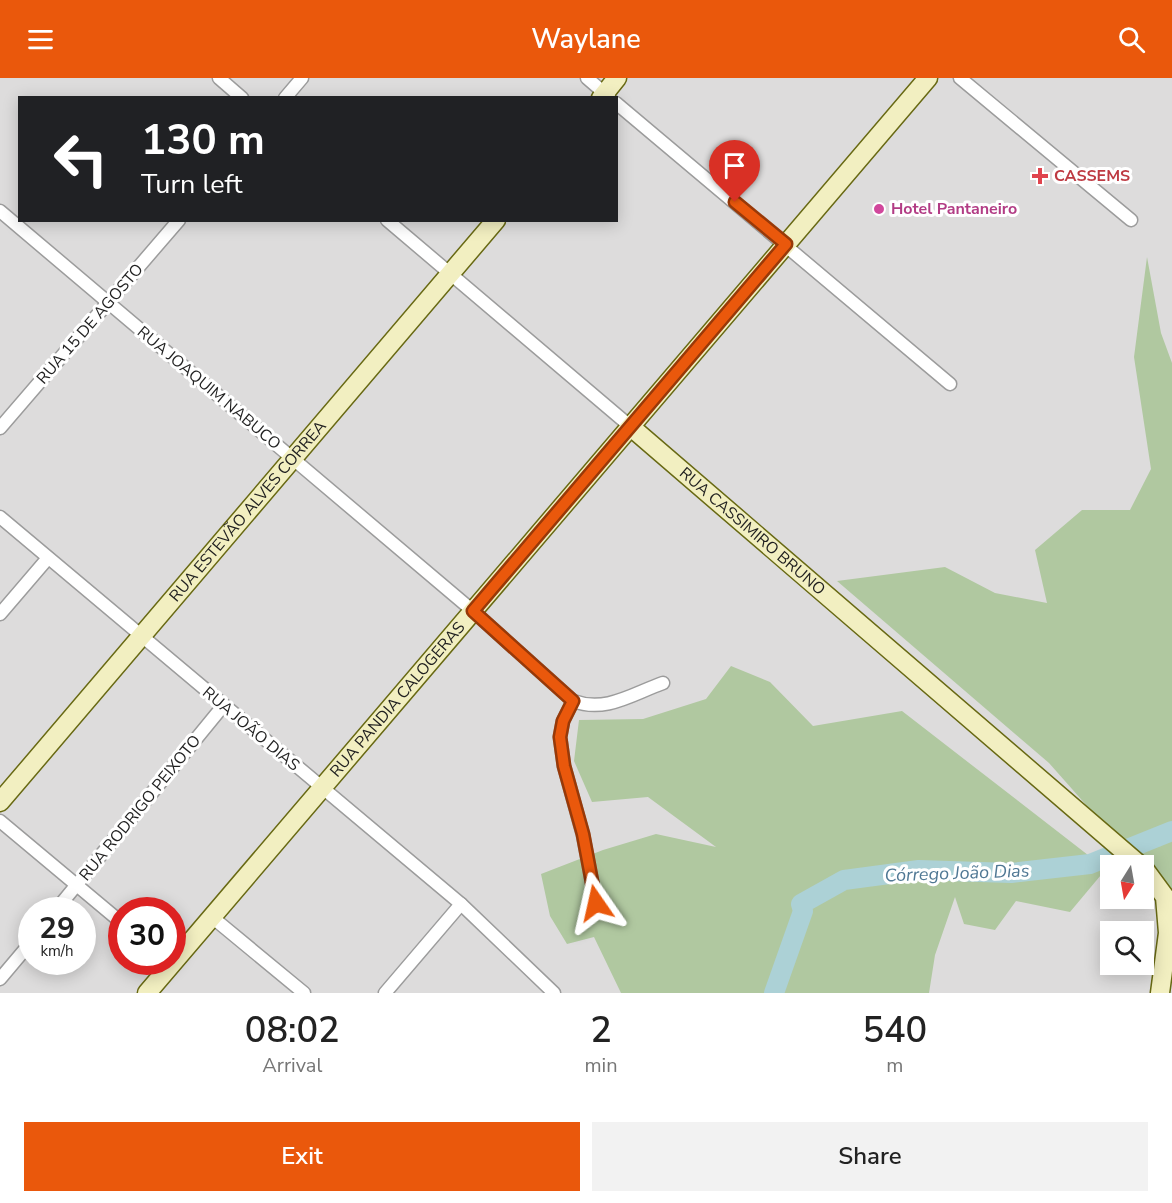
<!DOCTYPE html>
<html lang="en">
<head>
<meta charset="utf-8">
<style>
	:root { --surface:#fff; --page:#f2f2f2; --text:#222; --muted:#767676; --accent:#ea580c }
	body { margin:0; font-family:"Nunito Sans",sans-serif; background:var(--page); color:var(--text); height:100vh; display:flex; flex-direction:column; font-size:22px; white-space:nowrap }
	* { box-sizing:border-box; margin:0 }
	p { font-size:20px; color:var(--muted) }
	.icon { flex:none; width:33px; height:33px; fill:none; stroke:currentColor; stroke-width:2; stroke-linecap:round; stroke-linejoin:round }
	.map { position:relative; height:915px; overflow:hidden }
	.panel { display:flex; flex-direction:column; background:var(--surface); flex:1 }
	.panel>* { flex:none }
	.top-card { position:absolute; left:18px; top:18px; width:600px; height:126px; border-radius:0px; box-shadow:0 3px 15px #0003; background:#202124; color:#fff; overflow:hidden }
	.needle { width:39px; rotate:191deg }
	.fabs { position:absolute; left:1100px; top:777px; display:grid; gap:12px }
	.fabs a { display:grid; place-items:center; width:54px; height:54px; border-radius:0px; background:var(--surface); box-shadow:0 3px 15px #0003; font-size:30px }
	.speed { position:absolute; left:18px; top:819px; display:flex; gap:12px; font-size:30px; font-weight:700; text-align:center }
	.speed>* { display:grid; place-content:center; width:78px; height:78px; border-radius:50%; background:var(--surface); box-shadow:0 3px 15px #0003; line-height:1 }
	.speed small { font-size:15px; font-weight:400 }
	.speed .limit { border:9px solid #d22; background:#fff; color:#111 }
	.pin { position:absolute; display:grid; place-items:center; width:51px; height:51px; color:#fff; margin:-62px -26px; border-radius:50% 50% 50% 0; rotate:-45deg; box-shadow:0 0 6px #0007 }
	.pin .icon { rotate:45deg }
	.me { position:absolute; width:66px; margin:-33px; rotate:349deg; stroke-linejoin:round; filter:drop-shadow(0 0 4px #0008) }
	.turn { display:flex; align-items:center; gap:21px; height:126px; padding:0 24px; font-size:27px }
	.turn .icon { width:78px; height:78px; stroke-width:2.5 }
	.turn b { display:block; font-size:42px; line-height:51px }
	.eta { display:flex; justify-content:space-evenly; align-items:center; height:102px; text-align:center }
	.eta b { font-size:36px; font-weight:600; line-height:42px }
	.button { display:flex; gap:12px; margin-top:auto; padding:12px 24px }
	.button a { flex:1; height:69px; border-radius:0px; background:var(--accent); color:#fff; font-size:24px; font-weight:600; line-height:69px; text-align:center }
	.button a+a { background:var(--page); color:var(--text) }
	header { display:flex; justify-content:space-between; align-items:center; height:78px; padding:0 24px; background:var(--accent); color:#fff; font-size:27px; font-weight:600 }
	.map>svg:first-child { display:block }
</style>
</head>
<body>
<header><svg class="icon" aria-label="menu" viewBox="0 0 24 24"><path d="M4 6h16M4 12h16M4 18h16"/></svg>Waylane<svg class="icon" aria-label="search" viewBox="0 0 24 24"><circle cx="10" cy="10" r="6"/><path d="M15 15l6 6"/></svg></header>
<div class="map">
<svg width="1172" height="915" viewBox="0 0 1172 915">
	<rect width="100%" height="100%" fill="#eeebe6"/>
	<path fill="#dddcdc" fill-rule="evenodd" d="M 0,0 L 1172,0 L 1172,915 L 0,915 ZM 20,20 L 616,20 L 616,142 L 20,142 ZM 1110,788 L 1143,788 L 1143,820 L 1110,820 ZM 32,832 L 82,832 L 82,884 L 32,884 ZM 122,832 L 172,832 L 172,884 L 122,884 ZM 1110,854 L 1143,854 L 1143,886 L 1110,886 Z"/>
	<g fill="#b0c8a0">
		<polygon points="1147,179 1161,255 1172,285 1172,824 1049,685 837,503 945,489 995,515 1047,525 1035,472 1082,432 1130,432 1151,391 1134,279"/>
		<polygon points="731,588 770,604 813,648 902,633 1106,791 1070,834 1016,823 995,852 964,846 955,819 935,877 929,915 621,915 594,859 567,866 550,838 541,796 603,772 656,756 716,769 648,719 592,724 574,683 579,642 643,641 706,621"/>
	</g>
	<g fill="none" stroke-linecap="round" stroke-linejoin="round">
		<polyline stroke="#acd1d6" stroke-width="20" points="774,915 803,833 801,826 844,802 919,792 1011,795 1090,786 1172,753"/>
		<defs>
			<g id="street">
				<polyline points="219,0 242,20"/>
				<polyline points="587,0 609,19"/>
				<polyline points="960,0 1131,142"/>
				<polyline points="285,20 302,0"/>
				<polyline points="616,25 950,306"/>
				<path d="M 0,133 L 473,533 L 573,623 C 606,635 632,616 663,605"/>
				<polyline points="387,142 631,349"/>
				<polyline points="0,350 179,142"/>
				<polyline points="0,439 461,826 554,915"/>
				<polyline points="0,536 48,480"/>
				<polyline points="573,623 563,643 560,659 564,688 583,757 596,825"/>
				<polyline points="0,743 122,845"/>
				<polyline points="56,832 223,628"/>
				<polyline points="212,839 304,915"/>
				<polyline points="0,901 32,863"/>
				<polyline points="385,915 461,826"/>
			</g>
			<g id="secondary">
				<polyline points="601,20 617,0"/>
				<path id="s1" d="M 631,349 L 1141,788"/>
				<path id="s2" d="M 0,724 L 496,142"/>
				<polyline points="1143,789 1165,819 1168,855 1160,915"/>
				<path id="s3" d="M 147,915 L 928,0"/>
			</g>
		</defs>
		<use href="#street" stroke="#9c9c9c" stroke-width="15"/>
		<use href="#secondary" stroke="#686913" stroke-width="21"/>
		<use href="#street" stroke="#fff" stroke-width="12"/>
		<use href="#secondary" stroke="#f2efc1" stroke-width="18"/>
	</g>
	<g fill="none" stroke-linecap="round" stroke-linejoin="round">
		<defs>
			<polyline id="route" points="596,825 583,756 564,688 560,659 563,643 573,623 473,533 786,166 735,124"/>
		</defs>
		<use href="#route" stroke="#983908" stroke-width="15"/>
		<use href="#route" stroke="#ea580c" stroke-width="10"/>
	</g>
	<path fill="#e0444e" stroke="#fff" stroke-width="2" d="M1037 89h6v6h6v6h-6v6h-6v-6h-6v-6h6z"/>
	<circle fill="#d1479c" stroke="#fff" stroke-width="2" cx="879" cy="131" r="6"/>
	<g text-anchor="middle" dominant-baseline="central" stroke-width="6" stroke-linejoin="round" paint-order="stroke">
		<g font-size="16" font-weight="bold" fill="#be3a42" stroke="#fff" text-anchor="start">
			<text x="1054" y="98">CASSEMS</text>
		</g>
		<g font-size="16" font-weight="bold" fill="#b23c85" stroke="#fff" text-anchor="start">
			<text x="891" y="131">Hotel Pantaneiro</text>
		</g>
		<g font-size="16" fill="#1f1f1f" stroke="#fff">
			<text transform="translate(90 246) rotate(-49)">RUA 15 DE AGOSTO</text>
			<text transform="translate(209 310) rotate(40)">RUA JOAQUIM NABUCO</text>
			<text stroke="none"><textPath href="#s2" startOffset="382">RUA ESTEVÃO ALVES CORREA</textPath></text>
			<text stroke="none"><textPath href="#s1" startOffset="160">RUA CASSIMIRO BRUNO</textPath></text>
			<text stroke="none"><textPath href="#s3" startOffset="386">RUA PANDIA CALOGERAS</textPath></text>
			<text transform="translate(251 651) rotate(40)">RUA JOÃO DIAS</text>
			<text transform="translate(140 730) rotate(-51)">RUA RODRIGO PEIXOTO</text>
		</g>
		<g font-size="18" font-style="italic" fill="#507894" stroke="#fff">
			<text transform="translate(957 795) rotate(-2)">Córrego João Dias</text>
		</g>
	</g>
</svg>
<div class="fabs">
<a><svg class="needle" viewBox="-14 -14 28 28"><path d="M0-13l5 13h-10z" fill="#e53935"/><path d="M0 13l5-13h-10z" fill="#767676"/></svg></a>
<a><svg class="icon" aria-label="search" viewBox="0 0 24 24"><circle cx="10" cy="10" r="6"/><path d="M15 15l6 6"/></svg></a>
</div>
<div class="speed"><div>29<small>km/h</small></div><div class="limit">30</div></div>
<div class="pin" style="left:735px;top:124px;background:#d93025"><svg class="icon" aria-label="arrive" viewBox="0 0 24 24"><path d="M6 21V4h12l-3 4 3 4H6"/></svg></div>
<svg class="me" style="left:596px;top:825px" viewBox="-20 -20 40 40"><path d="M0-17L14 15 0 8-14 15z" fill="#ea580c" stroke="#fff" stroke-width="4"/></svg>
<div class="top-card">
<div class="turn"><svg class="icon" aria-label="left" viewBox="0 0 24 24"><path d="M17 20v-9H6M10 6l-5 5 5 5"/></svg><div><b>130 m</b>Turn left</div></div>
</div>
</div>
<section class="panel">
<div class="eta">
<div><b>08:02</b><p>Arrival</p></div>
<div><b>2</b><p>min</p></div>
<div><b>540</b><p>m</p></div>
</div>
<div class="button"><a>Exit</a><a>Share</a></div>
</section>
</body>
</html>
